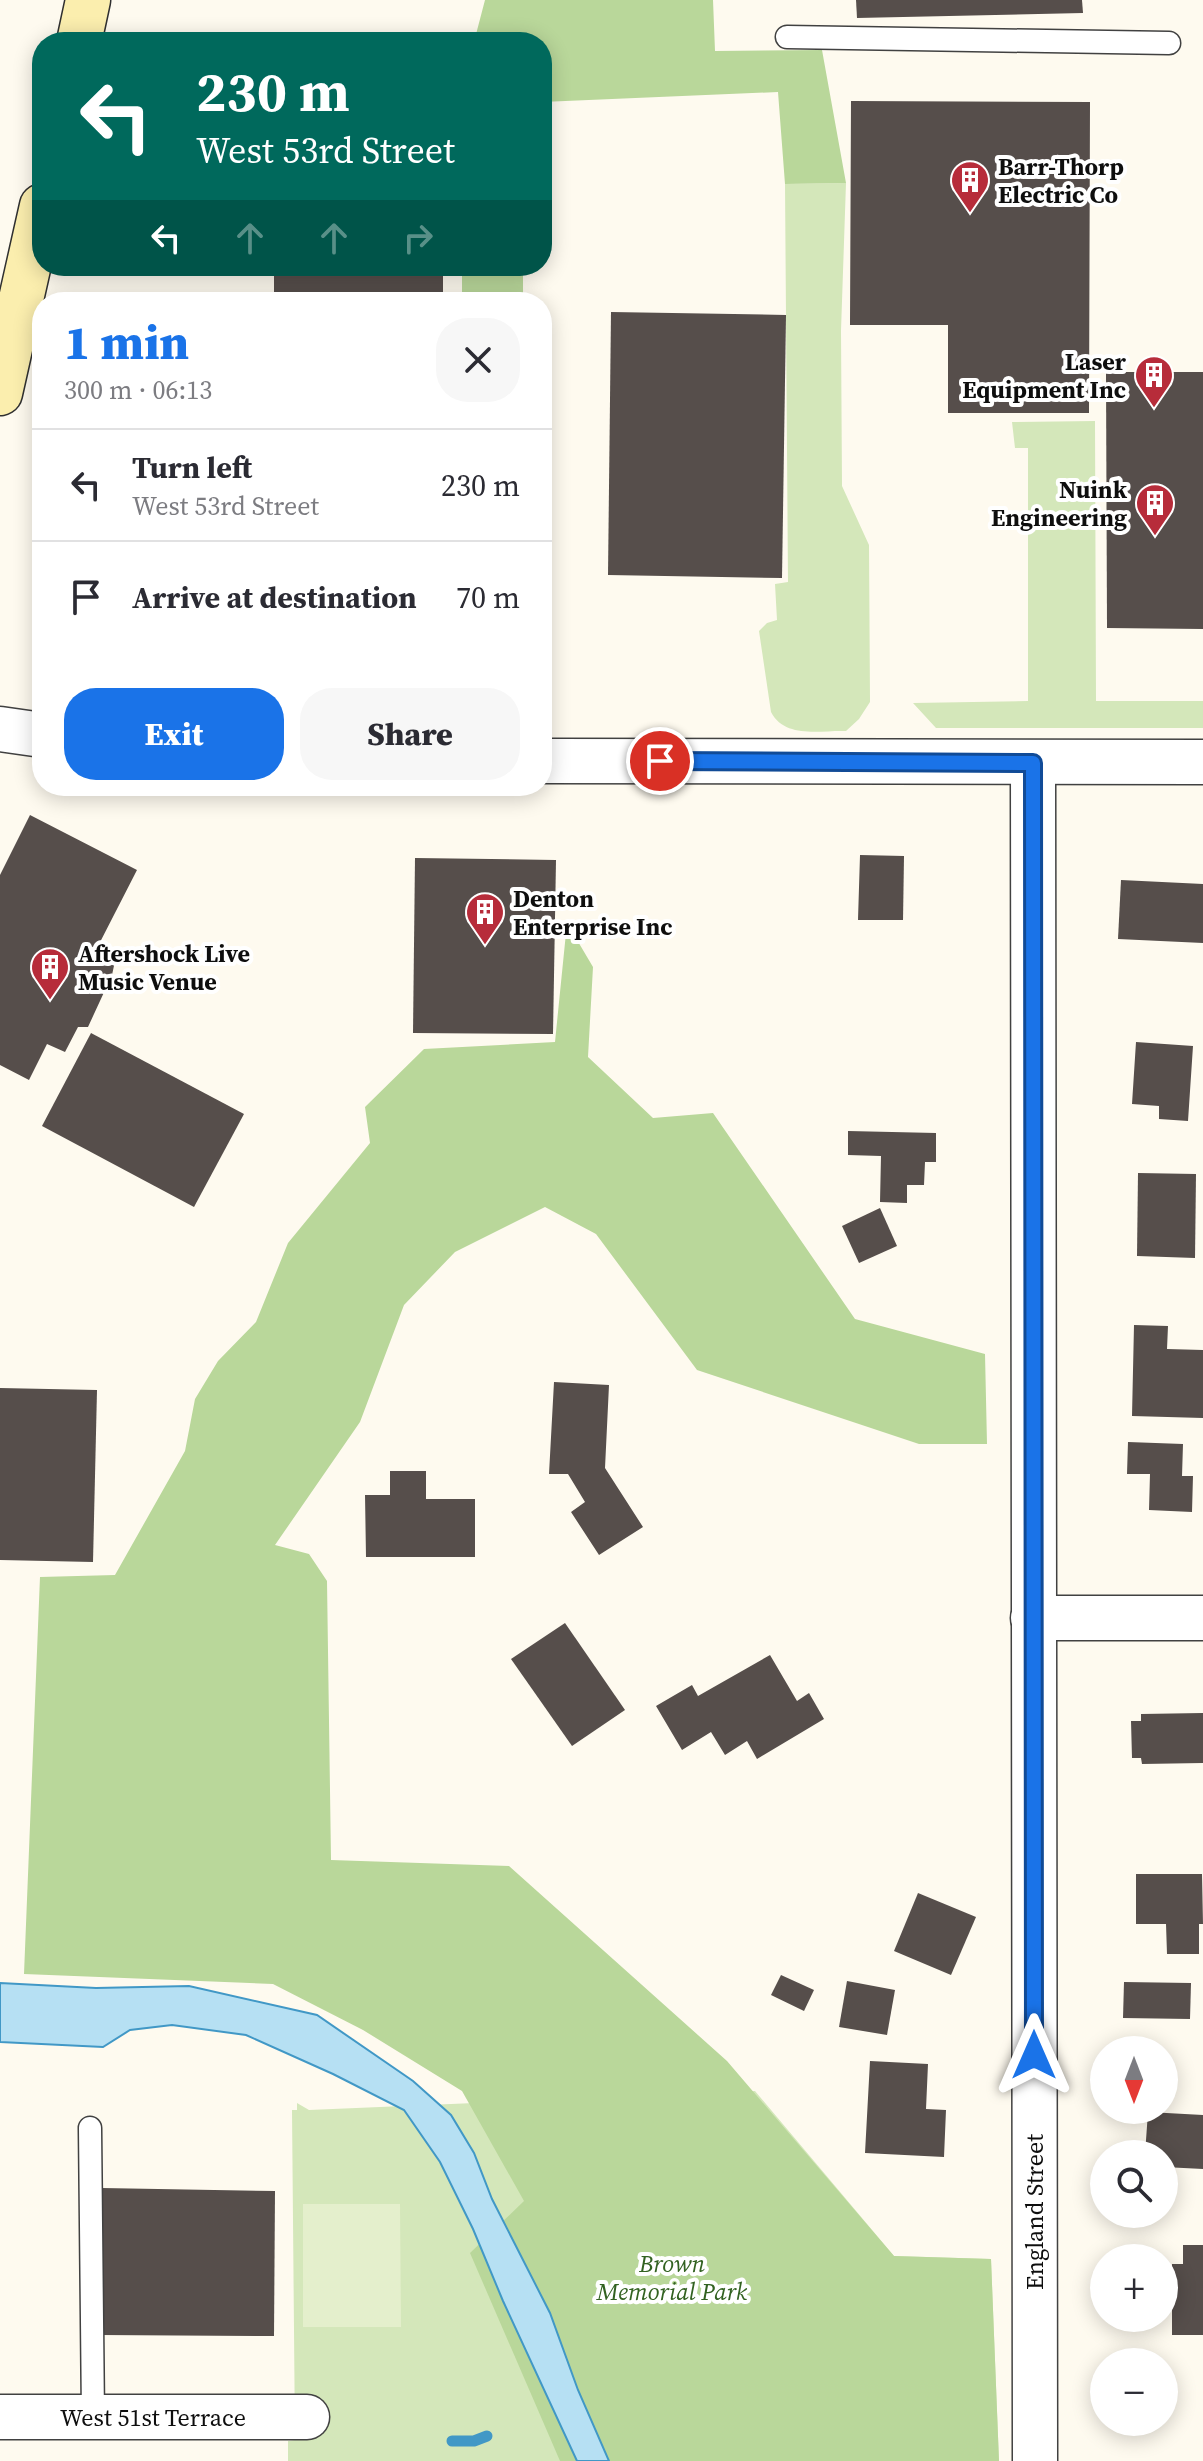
<!DOCTYPE html>
<html lang="en">
<head>
<meta charset="utf-8">
<style>
	:root { --surface:#fff; --page:#f7f7f7; --text:#2b2b33; --muted:#7c7c81; --line:#e1e1e2; --accent:#1a73e8 }
	body { margin:0; font-family:"Source Serif 4",serif; background:var(--page); color:var(--text); height:100vh; display:flex; flex-direction:column; font-size:30px; white-space:nowrap }
	* { box-sizing:border-box; margin:0 }
	p { font-size:26px; color:var(--muted) }
	.icon { flex:none; width:44px; height:44px; fill:none; stroke:currentColor; stroke-width:2; stroke-linecap:round; stroke-linejoin:round }
	.map { position:relative; flex:1; overflow:hidden }
	.details { position:absolute; left:32px; top:292px; width:520px; height:504px; display:flex; flex-direction:column; background:var(--surface); border-radius:32px; box-shadow:0 4px 20px #0003 }
	.details>* { flex:none }
	.guide { position:absolute; left:32px; top:32px; width:520px; height:244px; border-radius:32px; box-shadow:0 4px 20px #0003; background:#00695c; color:#fff; overflow:hidden }
	.needle { width:52px; rotate:180deg }
	.fabs { position:absolute; left:1090px; top:2036px; display:grid; gap:16px }
	.fabs a { display:grid; place-items:center; width:88px; height:88px; border-radius:50%; background:var(--surface); box-shadow:0 4px 20px #0003; font-size:40px }
	.pin { position:absolute; display:grid; place-items:center; width:68px; height:68px; color:#fff; margin:-34px; border:4px solid #fff; border-radius:50%; box-shadow:0 2px 8px #0007 }
	.me { position:absolute; width:88px; margin:-44px; rotate:0deg; stroke-linejoin:round; filter:drop-shadow(0 0 6px #0008) }
	.turn { display:flex; align-items:center; gap:28px; height:168px; padding:0 32px; font-size:36px }
	.turn .icon { width:104px; height:104px; stroke-width:2.5 }
	.turn b { display:block; font-size:56px; line-height:68px }
	.lanes { display:flex; align-items:center; height:76px; padding:0 32px; background:#0003; justify-content:center; gap:40px; direction:ltr }
	.lanes .off { opacity:.35 }
	.round { display:grid; place-items:center; flex:none; width:84px; height:84px; border-radius:32px; background:var(--page) }
	.head { display:flex; align-items:center; justify-content:space-between; height:136px; padding:0 32px }
	h1 { font-size:48px; font-weight:800; line-height:60px; color:var(--accent) }
	.cta { display:flex; gap:16px; margin-top:auto; padding:16px 32px }
	.cta a { flex:1; height:92px; border-radius:32px; background:var(--accent); color:#fff; font-size:32px; font-weight:800; line-height:92px; text-align:center }
	.cta a+a { background:var(--page); color:var(--text) }
	ul { padding:0; list-style:none }
	li { display:flex; align-items:center; gap:24px; height:112px; padding:0 32px; border-top:2px solid var(--line) }
	li div { flex:1 }
	li b { display:block; font-size:30px }
	li em { font-style:normal }
	.map>svg:first-child { display:block }
</style>
</head>
<body>
<div class="map">
<svg width="1203" height="2461" viewBox="0 0 1203 2461">
	<rect width="100%" height="100%" fill="#fefaef"/>
	<g fill="#d4e7ba">
		<path d="M 846,183 L 841,331 L 842,486 L 869,545 L 870,702 L 859,719 L 846,731 C 820,730 785,739 771,712 L 759,631 L 767,623 L 777,620 L 775,584 L 788,582 L 785,184 Z"/>
		<polygon points="1095,421 1096,701 1203,701 1203,728 936,728 913,703 1028,701 1028,448 1015,448 1012,422"/>
		<polygon points="755,2091 894,2256 991,2259 999,2461 288,2461 288,2441 295,2440 292,2110 297,2110 297,2103 309,2110"/>
	</g>
	<g fill="#b9d79a">
		<polygon points="485,0 713,0 715,51 822,50 846,183 785,184 778,92 542,102 542,42 474,42"/>
		<rect x="462" y="266" width="61" height="36"/>
		<polygon points="567,923 593,967 588,1057 653,1118 713,1113 855,1319 985,1354 987,1444 919,1444 697,1370 596,1234 545,1207 455,1252 404,1305 360,1422 275,1545 309,1554 327,1581 331,1860 509,1866 727,2061 894,2256 991,2259 999,2461 560,2461 470,2253 524,2201 462,2091 363,2030 273,1984 24,1974 40,1577 115,1575 185,1451 195,1399 218,1361 256,1322 288,1243 370,1143 365,1107 424,1049 555,1042"/>
	</g>
	<polygon fill="#e4efcc" points="303,2204 400,2204 401,2327 303,2327"/>
	<polygon fill="#b6e0f3" stroke="#4198c6" stroke-width="2" points="0,1983 96,1988 189,1986 317,2015 413,2081 451,2115 474,2153 492,2199 550,2313 578,2390 609,2461 577,2461 503,2301 473,2229 440,2162 404,2110 333,2074 246,2035 172,2025 130,2030 103,2047 0,2042"/>
	<g fill="none" stroke-linecap="round" stroke-linejoin="round">
		<polyline stroke="#4198c6" stroke-width="11" points="452,2441 474,2441 487,2436"/>
	</g>
	<g fill="#564e4b">
		<polygon points="856,0 1082,0 1083,13 857,18"/>
		<polygon points="851,101 1090,102 1089,413 948,413 948,325 850,325"/>
		<rect x="274" y="266" width="169" height="36"/>
		<polygon points="611,312 786,315 782,578 608,575"/>
		<polygon points="1106,372 1203,372 1203,629 1107,628"/>
		<polygon points="30,815 137,870 96,950 115,961 112,975 88,1027 78,1027 65,1052 47,1044 29,1080 0,1065 0,875"/>
		<polygon points="860,855 904,856 903,920 858,920"/>
		<polygon points="415,858 556,860 553,1034 413,1033"/>
		<polygon points="1121,880 1203,884 1203,943 1118,939"/>
		<polygon points="91,1033 244,1114 194,1207 42,1126"/>
		<polygon points="1136,1042 1193,1046 1188,1121 1159,1119 1159,1106 1132,1104"/>
		<polygon points="848,1131 936,1133 936,1162 925,1162 924,1185 907,1185 907,1203 880,1202 881,1156 848,1155"/>
		<polygon points="1138,1173 1196,1174 1195,1258 1137,1256"/>
		<polygon points="880,1208 897,1246 859,1263 842,1226"/>
		<polygon points="1134,1325 1168,1326 1167,1349 1203,1350 1203,1418 1132,1416"/>
		<polygon points="554,1382 609,1385 605,1468 643,1527 599,1555 571,1512 585,1502 568,1474 549,1474"/>
		<polygon points="0,1388 97,1390 93,1562 0,1560"/>
		<polygon points="1128,1442 1183,1444 1182,1476 1193,1476 1192,1512 1149,1510 1150,1474 1127,1474"/>
		<polygon points="390,1471 426,1471 426,1499 475,1499 475,1557 366,1557 365,1495 390,1495"/>
		<polygon points="565,1623 625,1710 572,1746 511,1659"/>
		<polygon points="770,1655 797,1701 809,1693 824,1719 757,1759 747,1741 725,1755 711,1732 682,1750 656,1706 692,1685 698,1696"/>
		<polygon points="1203,1713 1203,1763 1142,1764 1141,1758 1132,1758 1131,1721 1141,1721 1141,1714"/>
		<polygon points="1136,1874 1202,1874 1203,1924 1199,1924 1199,1954 1167,1954 1166,1924 1136,1924"/>
		<polygon points="918,1893 976,1917 951,1975 894,1951"/>
		<polygon points="781,1975 814,1990 804,2011 771,1995"/>
		<polygon points="847,1981 895,1990 887,2035 839,2027"/>
		<polygon points="1124,1982 1191,1983 1190,2019 1123,2018"/>
		<polygon points="870,2061 928,2064 926,2109 946,2110 944,2157 865,2153"/>
		<polygon points="1148,2112 1203,2115 1203,2169 1164,2167 1164,2154 1145,2154"/>
		<polygon points="102,2188 275,2191 274,2336 100,2335"/>
		<polygon points="1183,2245 1203,2245 1203,2335 1172,2335 1172,2264 1183,2264"/>
	</g>
	<g fill="none" stroke-linecap="round" stroke-linejoin="round">
		<defs>
			<g id="lane">
				<polyline points="787,37 1169,43"/>
				<polyline points="90,2128 93,2417"/>
			</g>
			<g id="street">
				<polyline points="0,729 42,735"/>
				<polyline points="542,761 1203,762"/>
				<polyline points="1033,763 1035,2461"/>
				<polyline points="1033,1618 1203,1618"/>
				<polyline points="0,2417 307,2417"/>
			</g>
			<g id="secondary">
				<polyline points="79,42 88,0"/>
				<polyline points="0,393 42,206"/>
			</g>
		</defs>
		<use href="#lane" stroke="#414141" stroke-width="25"/>
		<use href="#street" stroke="#414141" stroke-width="47"/>
		<use href="#secondary" stroke="#303030" stroke-width="47"/>
		<use href="#lane" stroke="#fff" stroke-width="22"/>
		<use href="#street" stroke="#fff" stroke-width="44"/>
		<use href="#secondary" stroke="#fbeeae" stroke-width="44"/>
	</g>
	<g fill="none" stroke-linecap="round" stroke-linejoin="round">
		<defs>
			<polyline id="route" points="660,761 1033,763 1034,2055"/>
		</defs>
		<use href="#route" stroke="#114b97" stroke-width="20"/>
		<use href="#route" stroke="#1a73e8" stroke-width="14"/>
	</g>
	<defs>
		<symbol id="building-pin" viewBox="-11 -11 22 30"><path d="M0 17L-7.5 6A9.5 9.5 0 1 1 7.5 6Z" fill="#b72c3a" stroke="#fff"/><path d="M-4-6H4V6H1V3H-1V6H-4ZM-2.5-4.3h1.7v1.8h-1.7ZM.8-4.3h1.7v1.8H.8ZM-2.5-1h1.7V.8h-1.7ZM.8-1h1.7V.8H.8Z" fill="#fff"/></symbol>
	</defs>
	<g fill-rule="evenodd">
		<use href="#building-pin" x="948" y="158" width="44" height="60"/>
		<use href="#building-pin" x="1132" y="353" width="44" height="60"/>
		<use href="#building-pin" x="1133" y="481" width="44" height="60"/>
		<use href="#building-pin" x="463" y="890" width="44" height="60"/>
		<use href="#building-pin" x="28" y="945" width="44" height="60"/>
	</g>
	<g text-anchor="middle" dominant-baseline="central" stroke-width="8" stroke-linejoin="round" paint-order="stroke">
		<g font-size="24" font-weight="bold" fill="#0e0e0e" stroke="#fff" text-anchor="start">
			<text x="998" y="166">Barr-Thorp<tspan x="998" dy="28">Electric Co</tspan></text>
			<text x="1126" y="361" text-anchor="end">Laser<tspan x="1126" dy="28">Equipment Inc</tspan></text>
			<text x="1127" y="489" text-anchor="end">Nuink<tspan x="1127" dy="28">Engineering</tspan></text>
			<text x="513" y="898">Denton<tspan x="513" dy="28">Enterprise Inc</tspan></text>
			<text x="78" y="953">Aftershock Live<tspan x="78" dy="28">Music Venue</tspan></text>
		</g>
		<g font-size="24" fill="#0e0e0e" stroke="#fff">
			<text transform="translate(1034 2212) rotate(-90)">England Street</text>
			<text x="153" y="2417">West 51st Terrace</text>
		</g>
		<g font-size="24" font-style="italic" fill="#326221" stroke="#fff">
			<text x="672" y="2263">Brown<tspan x="672" dy="28">Memorial Park</tspan></text>
		</g>
	</g>
</svg>
<div class="fabs">
<a><svg class="needle" viewBox="-14 -14 28 28"><path d="M0-13l5 13h-10z" fill="#e53935"/><path d="M0 13l5-13h-10z" fill="#7c7c81"/></svg></a>
<a><svg class="icon" aria-label="search" viewBox="0 0 24 24"><circle cx="10" cy="10" r="6"/><path d="M15 15l6 6"/></svg></a>
<a>+</a>
<a>−</a>
</div>
<div class="pin" style="left:660px;top:761px;background:#d93025"><svg class="icon" aria-label="arrive" viewBox="0 0 24 24"><path d="M6 21V4h12l-3 4 3 4H6"/></svg></div>
<svg class="me" style="left:1034px;top:2055px" viewBox="-20 -20 40 40"><path d="M0-17L14 15 0 8-14 15z" fill="#1a73e8" stroke="#fff" stroke-width="4"/></svg>
<div class="guide">
<div class="turn"><svg class="icon" aria-label="left" viewBox="0 0 24 24"><path d="M17 20v-9H6M10 6l-5 5 5 5"/></svg><div><b>230 m</b>West 53rd Street</div></div>
<div class="lanes"><svg class="icon" aria-label="left" viewBox="0 0 24 24"><path d="M17 20v-9H6M10 6l-5 5 5 5"/></svg><svg class="icon off" aria-label="ahead" viewBox="0 0 24 24"><path d="M12 20V5M6 11l6-6 6 6"/></svg><svg class="icon off" aria-label="ahead" viewBox="0 0 24 24"><path d="M12 20V5M6 11l6-6 6 6"/></svg><svg class="icon off" aria-label="right" viewBox="0 0 24 24"><path d="M7 20v-9h11M14 6l5 5-5 5"/></svg></div>
</div>
<section class="details">
<div class="head"><div><h1>1 min</h1><p>300 m · 06:13</p></div><a class="round"><svg class="icon" aria-label="close" viewBox="0 0 24 24"><path d="M6 6l12 12M18 6L6 18"/></svg></a></div>
<ul>
<li><svg class="icon" aria-label="left" viewBox="0 0 24 24"><path d="M17 20v-9H6M10 6l-5 5 5 5"/></svg><div><b>Turn left</b><p>West 53rd Street</p></div><em>230 m</em></li>
<li><svg class="icon" aria-label="arrive" viewBox="0 0 24 24"><path d="M6 21V4h12l-3 4 3 4H6"/></svg><div><b>Arrive at destination</b></div><em>70 m</em></li>
</ul>
<div class="cta"><a>Exit</a><a>Share</a></div>
</section>
</div>
</body>
</html>
